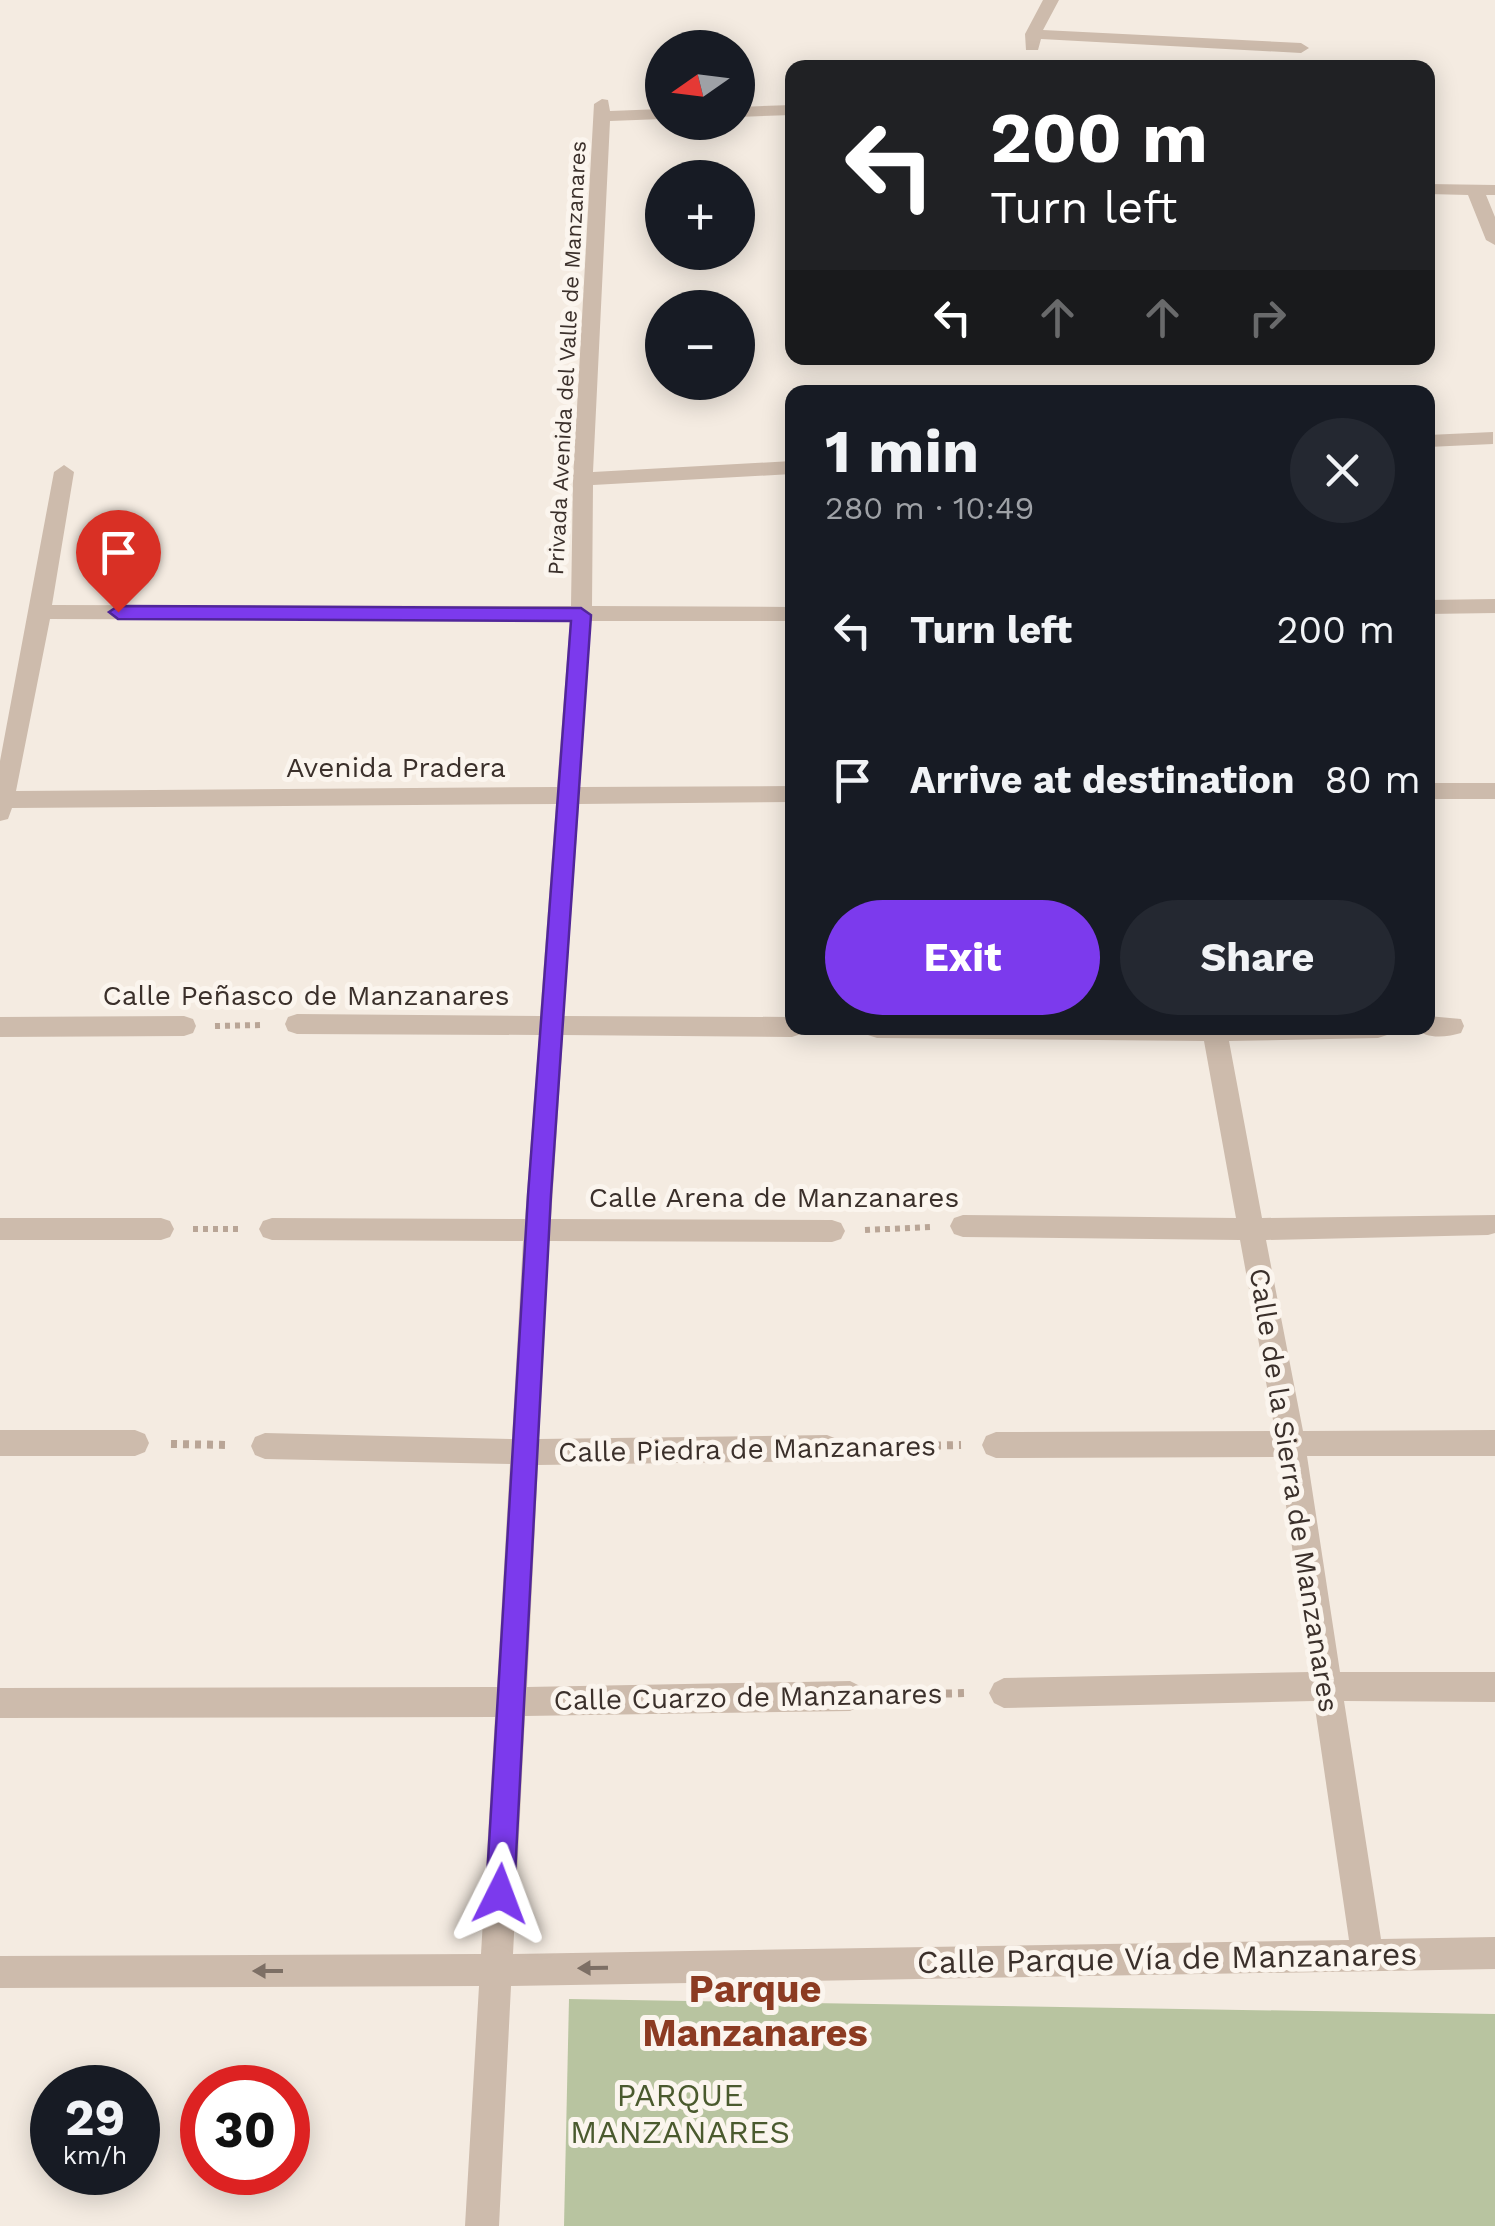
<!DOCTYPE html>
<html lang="en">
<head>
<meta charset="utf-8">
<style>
	:root { --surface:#171b24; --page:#242831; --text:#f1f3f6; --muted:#9ea1a6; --accent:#7c3aed }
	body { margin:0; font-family:"Work Sans",sans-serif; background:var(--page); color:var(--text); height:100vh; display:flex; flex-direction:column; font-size:38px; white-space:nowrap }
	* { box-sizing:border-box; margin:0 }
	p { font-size:32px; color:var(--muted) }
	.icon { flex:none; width:55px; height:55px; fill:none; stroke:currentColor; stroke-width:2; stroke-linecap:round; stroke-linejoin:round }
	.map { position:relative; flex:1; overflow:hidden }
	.panel { position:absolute; left:785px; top:385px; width:650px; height:650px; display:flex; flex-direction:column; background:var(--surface); border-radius:20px; box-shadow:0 5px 25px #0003 }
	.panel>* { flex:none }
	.top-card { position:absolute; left:785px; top:60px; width:650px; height:305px; border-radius:20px; box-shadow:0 5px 25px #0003; background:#202124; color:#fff; overflow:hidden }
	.needle { width:65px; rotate:256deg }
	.fabs { position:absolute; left:645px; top:30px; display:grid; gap:20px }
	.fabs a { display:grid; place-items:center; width:110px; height:110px; border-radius:50%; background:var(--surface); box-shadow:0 5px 25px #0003; font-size:50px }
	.speed { position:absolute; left:30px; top:2065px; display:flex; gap:20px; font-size:50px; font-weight:700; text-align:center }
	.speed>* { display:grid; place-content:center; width:130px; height:130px; border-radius:50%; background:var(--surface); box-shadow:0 5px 25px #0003; line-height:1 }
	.speed small { font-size:25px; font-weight:400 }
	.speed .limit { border:15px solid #d22; background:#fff; color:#111 }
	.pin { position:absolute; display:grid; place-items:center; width:85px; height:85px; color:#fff; margin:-102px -42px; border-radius:50% 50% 50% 0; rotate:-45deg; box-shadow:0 0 10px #0007 }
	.pin .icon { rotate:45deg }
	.me { position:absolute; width:110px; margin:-55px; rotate:3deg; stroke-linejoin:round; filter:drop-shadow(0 0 8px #0008) }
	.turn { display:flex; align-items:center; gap:35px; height:210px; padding:0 40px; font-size:45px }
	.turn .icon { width:130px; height:130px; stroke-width:2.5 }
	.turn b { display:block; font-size:70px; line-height:85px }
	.lanes { display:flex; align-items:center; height:95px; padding:0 40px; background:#0003; justify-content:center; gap:50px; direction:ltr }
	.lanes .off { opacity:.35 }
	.round { display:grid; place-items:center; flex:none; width:105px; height:105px; border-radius:52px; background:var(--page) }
	.overview { display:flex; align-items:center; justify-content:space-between; height:170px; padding:0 40px }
	h1 { font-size:60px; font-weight:700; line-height:75px }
	.button { display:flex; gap:20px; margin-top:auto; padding:20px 40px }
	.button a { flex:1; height:115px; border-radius:60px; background:var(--accent); color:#fff; font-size:40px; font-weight:700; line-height:115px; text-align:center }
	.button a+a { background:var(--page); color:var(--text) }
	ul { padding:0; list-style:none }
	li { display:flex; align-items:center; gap:30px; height:150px; padding:0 40px }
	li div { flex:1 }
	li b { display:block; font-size:38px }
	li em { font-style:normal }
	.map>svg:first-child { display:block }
</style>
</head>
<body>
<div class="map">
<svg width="1495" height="2226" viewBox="0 0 1495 2226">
	<rect width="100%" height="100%" fill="#f4ebe1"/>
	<polygon fill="#b8c4a0" points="569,1999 1495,2014 1495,2226 564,2226"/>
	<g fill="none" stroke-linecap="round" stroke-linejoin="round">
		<g stroke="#b9a596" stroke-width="6" stroke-dasharray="5 5" stroke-linecap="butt">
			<polyline points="215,1026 262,1025"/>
			<polyline points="193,1229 241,1229"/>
			<polyline points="865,1230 932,1227"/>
		</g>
		<g stroke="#b9a596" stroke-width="8" stroke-dasharray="6 6" stroke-linecap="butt">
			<polyline points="171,1444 229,1445"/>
			<polyline points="863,1447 961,1445"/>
			<polyline points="886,1695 968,1693"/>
		</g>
		<g fill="#cdbbac" fill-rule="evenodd">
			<polygon points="1043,0 1059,0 1043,30 1301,43 1309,48 1301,53 1041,39 1038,50 1026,50 1025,34"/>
			<path d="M 602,99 L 608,100 L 610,111 L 662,109 L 662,119 L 610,121 L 593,472 L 792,461 L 792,474 L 593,485 L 592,606 L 792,607 L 792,621 L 591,621 L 580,787 L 792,786 L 792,802 L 579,804 L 564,1016 L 792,1017 L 792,1028 L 804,1028 L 801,1034 L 792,1037 L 563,1035 L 551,1219 L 832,1220 L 841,1223 L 845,1231 L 841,1239 L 832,1242 L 549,1241 L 539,1439 L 827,1435 L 837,1439 L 841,1448 L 837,1457 L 827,1461 L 538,1465 L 527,1687 L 850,1681 L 860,1686 L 865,1696 L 860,1706 L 850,1711 L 525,1716 L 513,1954 L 1349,1940 L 1314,1701 L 1004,1708 L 994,1703 L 989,1693 L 994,1683 L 1004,1678 L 1310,1672 L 1279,1457 L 996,1458 L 986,1454 L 982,1445 L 986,1436 L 996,1432 L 1275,1431 L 1240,1240 L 963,1237 L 954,1234 L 950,1226 L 954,1218 L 963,1215 L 1236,1218 L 1204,1041 L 877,1038 L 868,1035 L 865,1028 L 1390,1028 L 1387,1035 L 1378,1038 L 1229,1041 L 1262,1218 L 1495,1215 L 1495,1233 L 1488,1235 L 1266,1240 L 1303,1431 L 1495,1430 L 1495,1456 L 1307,1456 L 1340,1672 L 1495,1672 L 1495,1702 L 1344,1701 L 1381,1939 L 1495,1937 L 1495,1969 L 511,1986 L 499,2226 L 465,2226 L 479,1986 L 0,1988 L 0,1956 L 481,1954 L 495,1717 L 0,1718 L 0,1688 L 497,1687 L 510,1464 L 265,1459 L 255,1455 L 251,1446 L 255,1437 L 265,1433 L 512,1439 L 523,1241 L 272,1240 L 263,1237 L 259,1229 L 263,1221 L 272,1218 L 525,1219 L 539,1035 L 297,1034 L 288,1031 L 285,1024 L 288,1017 L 297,1014 L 540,1016 L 556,804 L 12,808 L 8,819 L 0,821 L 0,761 L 54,472 L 64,465 L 74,472 L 52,605 L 571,606 L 573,479 L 594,104 ZM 50,619 L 570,621 L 557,787 L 16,791 Z"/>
			<polygon points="792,105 792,115 738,117 738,107"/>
			<polygon points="1428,184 1495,185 1495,195 1486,195 1495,217 1495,245 1486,240 1468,195 1428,194"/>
			<polygon points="1493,432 1493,444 1428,447 1428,435"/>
			<polygon points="1495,599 1495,613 1428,614 1428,600"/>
			<rect x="1428" y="783" width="67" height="16"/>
			<polygon points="184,1016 193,1019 196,1026 193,1033 184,1036 0,1037 0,1017"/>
			<path d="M 1428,1016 L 1461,1019 L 1464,1026 L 1461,1033 C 1448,1037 1425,1040 1417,1028 L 1428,1028 Z"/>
			<polygon points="0,1218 161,1218 170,1221 174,1229 170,1237 161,1240 0,1240"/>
			<polygon points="0,1430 135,1430 145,1434 149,1443 145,1452 135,1456 0,1456"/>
		</g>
	</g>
	<defs><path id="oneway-solid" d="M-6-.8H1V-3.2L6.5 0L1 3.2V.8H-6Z" transform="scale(2.5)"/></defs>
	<g fill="#7d6f65">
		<use href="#oneway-solid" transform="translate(593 1968) rotate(179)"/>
		<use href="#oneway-solid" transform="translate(268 1971) rotate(180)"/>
	</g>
	<polygon fill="#7c3aed" stroke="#51269a" stroke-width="2.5" points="118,606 581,608 591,615 551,1195 514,1894 510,1904 500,1908 490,1904 486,1894 528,1195 571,621 118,619 109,612"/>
	<g text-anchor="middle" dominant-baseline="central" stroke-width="10" stroke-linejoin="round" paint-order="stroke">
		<g font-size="22" fill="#3b302b" stroke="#fbf5ee">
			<text transform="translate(567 358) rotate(-87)">Privada Avenida del Valle de Manzanares</text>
		</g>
		<g font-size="28" fill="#3b302b" stroke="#fbf5ee">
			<text x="396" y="767">Avenida Pradera</text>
			<text x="306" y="995">Calle Peñasco de Manzanares</text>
			<text x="774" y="1197">Calle Arena de Manzanares</text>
			<text transform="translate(747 1449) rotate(-1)">Calle Piedra de Manzanares</text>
			<text transform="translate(1294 1490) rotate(81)">Calle de la Sierra de Manzanares</text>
			<text transform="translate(748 1697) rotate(-1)">Calle Cuarzo de Manzanares</text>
		</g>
		<g font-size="32" fill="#3b302b" stroke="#fbf5ee">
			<text transform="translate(1167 1958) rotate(-1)">Calle Parque Vía de Manzanares</text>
		</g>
		<g font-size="32" fill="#4a5a2e" stroke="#fbf5ee">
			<text x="680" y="2095">PARQUE<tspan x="680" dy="37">MANZANARES</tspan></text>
		</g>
		<g font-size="38" font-weight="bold" fill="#8c3b22" stroke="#fbf5ee">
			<text x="755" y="1989">Parque<tspan x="755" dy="44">Manzanares</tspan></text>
		</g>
	</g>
</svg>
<div class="fabs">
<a><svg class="needle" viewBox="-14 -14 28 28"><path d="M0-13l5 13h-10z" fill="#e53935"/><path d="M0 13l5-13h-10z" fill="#9ea1a6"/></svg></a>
<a>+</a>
<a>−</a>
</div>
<div class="speed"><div>29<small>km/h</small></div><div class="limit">30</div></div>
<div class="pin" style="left:118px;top:612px;background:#d93025"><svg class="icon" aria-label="arrive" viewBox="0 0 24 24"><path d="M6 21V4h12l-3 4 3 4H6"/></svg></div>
<svg class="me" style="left:500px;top:1894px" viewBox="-20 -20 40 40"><path d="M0-17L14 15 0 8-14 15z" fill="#7c3aed" stroke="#fff" stroke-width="4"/></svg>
<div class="top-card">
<div class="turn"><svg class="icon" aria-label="left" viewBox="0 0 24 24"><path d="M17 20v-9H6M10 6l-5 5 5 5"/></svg><div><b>200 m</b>Turn left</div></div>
<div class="lanes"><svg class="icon" aria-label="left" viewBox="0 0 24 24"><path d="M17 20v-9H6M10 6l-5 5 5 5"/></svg><svg class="icon off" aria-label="ahead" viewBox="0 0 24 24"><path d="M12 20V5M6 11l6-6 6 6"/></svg><svg class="icon off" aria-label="ahead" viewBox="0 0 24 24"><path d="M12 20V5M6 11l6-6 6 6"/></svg><svg class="icon off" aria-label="right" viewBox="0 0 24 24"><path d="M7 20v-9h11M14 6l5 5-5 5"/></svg></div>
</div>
<section class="panel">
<div class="overview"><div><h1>1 min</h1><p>280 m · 10:49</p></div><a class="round"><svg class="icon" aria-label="close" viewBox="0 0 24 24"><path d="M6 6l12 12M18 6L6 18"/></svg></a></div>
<ul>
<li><svg class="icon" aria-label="left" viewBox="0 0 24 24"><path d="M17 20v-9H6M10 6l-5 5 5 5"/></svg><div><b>Turn left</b></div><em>200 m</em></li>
<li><svg class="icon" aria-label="arrive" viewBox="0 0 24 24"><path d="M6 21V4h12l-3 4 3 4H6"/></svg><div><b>Arrive at destination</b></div><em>80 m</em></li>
</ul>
<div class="button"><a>Exit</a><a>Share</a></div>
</section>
</div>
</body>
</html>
